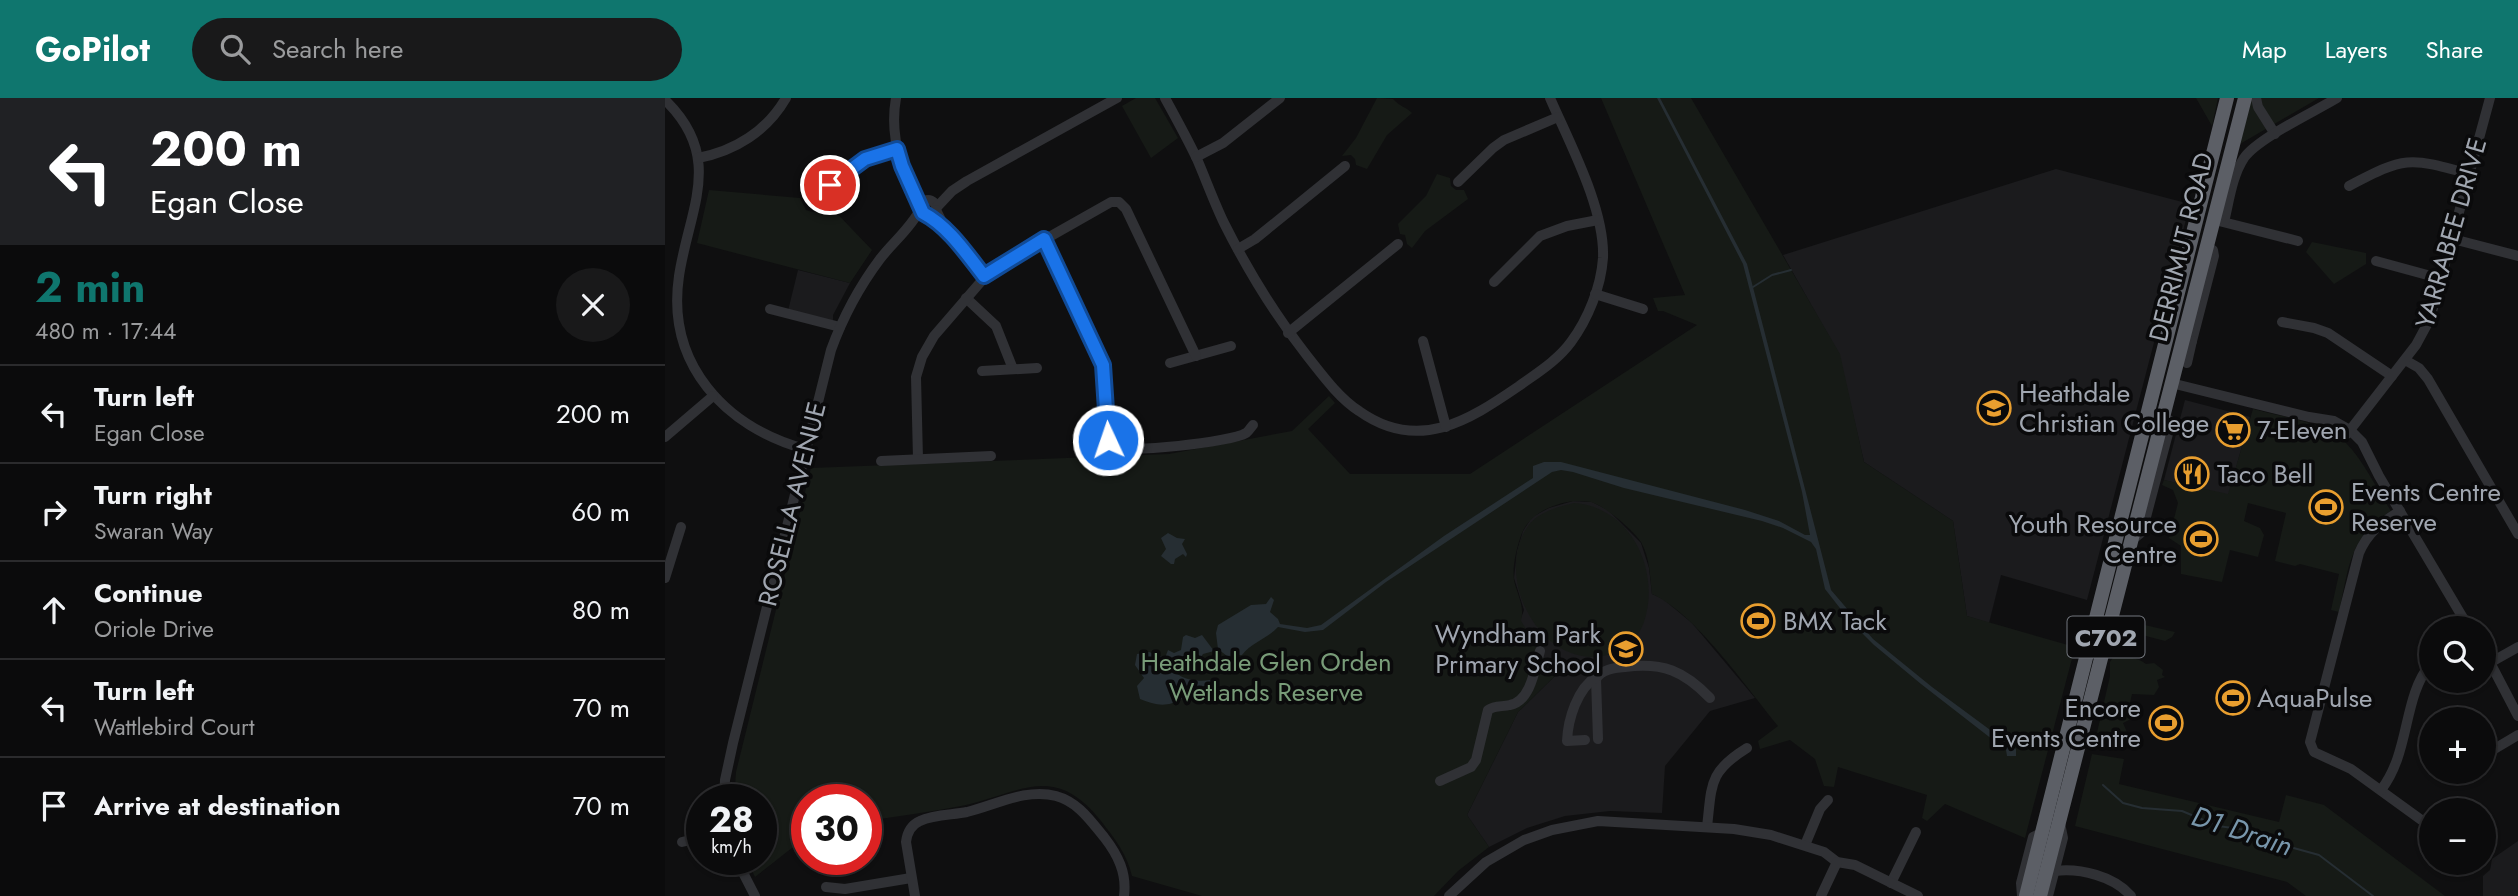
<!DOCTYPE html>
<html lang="en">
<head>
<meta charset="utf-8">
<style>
	:root { --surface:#0b0b0c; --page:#19191a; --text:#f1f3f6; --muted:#9a9b9d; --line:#2b2b2d; --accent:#0f766e }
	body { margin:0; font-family:Jost,sans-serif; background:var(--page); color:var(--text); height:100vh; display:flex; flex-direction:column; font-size:26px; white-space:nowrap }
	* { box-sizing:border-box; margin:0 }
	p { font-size:23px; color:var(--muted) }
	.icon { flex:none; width:38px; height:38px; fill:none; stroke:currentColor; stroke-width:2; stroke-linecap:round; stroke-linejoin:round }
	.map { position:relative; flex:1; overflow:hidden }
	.sheet { display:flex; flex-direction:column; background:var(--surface); width:665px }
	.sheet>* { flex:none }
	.hud { background:#202124; color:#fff; overflow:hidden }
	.fabs { position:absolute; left:1754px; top:518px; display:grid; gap:14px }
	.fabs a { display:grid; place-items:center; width:77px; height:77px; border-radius:50%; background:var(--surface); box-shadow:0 2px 5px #0004,0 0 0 2px var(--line); font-size:35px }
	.speed { position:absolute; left:21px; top:686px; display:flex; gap:14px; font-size:35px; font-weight:700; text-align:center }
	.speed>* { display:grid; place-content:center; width:91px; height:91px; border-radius:50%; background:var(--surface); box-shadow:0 2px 5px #0004,0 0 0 2px var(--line); line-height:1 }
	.speed small { font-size:18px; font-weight:400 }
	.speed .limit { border:10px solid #d22; background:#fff; color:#111 }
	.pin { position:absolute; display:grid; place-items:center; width:60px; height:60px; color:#fff; margin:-30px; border:4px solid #fff; border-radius:50%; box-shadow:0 2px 7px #0007 }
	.me { position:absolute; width:77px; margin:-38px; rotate:357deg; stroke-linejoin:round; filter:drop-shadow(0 0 5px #0008) }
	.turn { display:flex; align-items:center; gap:24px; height:147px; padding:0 35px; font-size:32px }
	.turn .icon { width:91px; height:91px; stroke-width:2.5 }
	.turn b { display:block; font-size:49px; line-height:60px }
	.round { display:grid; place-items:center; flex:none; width:74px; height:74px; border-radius:37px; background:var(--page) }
	.headline { display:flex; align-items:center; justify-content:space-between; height:119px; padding:0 35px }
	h1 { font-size:42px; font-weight:700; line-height:52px; color:var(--accent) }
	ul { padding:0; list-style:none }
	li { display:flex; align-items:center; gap:21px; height:98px; padding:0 35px; border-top:2px solid var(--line) }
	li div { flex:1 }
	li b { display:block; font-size:26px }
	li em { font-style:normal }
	header { display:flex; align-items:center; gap:42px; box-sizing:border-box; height:98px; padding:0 35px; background:var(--accent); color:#fff }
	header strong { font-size:33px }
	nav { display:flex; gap:38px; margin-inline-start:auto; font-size:24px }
	.search { width:490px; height:63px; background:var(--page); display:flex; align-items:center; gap:18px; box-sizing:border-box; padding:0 24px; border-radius:38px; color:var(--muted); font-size:26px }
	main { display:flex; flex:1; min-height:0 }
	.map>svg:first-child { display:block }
</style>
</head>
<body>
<header>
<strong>GoPilot</strong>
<div class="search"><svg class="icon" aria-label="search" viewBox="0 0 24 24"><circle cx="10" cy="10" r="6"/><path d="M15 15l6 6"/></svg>Search here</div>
<nav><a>Map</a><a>Layers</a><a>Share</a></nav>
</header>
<main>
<section class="sheet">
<div class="hud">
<div class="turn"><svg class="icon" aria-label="left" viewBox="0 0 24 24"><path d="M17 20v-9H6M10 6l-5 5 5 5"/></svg><div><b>200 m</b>Egan Close</div></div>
</div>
<div class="headline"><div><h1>2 min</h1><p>480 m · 17:44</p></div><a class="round"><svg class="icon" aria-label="close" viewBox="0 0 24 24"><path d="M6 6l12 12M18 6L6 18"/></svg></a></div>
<ul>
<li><svg class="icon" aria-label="left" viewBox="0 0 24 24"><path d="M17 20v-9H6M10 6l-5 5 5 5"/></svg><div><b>Turn left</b><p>Egan Close</p></div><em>200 m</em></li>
<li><svg class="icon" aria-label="right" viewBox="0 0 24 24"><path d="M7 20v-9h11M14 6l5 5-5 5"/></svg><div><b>Turn right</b><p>Swaran Way</p></div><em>60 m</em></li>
<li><svg class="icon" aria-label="ahead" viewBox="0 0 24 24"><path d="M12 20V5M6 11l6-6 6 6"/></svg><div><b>Continue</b><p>Oriole Drive</p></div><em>80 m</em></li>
<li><svg class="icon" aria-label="left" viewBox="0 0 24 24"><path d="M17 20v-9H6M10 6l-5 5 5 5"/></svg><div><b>Turn left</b><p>Wattlebird Court</p></div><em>70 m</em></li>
<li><svg class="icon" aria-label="arrive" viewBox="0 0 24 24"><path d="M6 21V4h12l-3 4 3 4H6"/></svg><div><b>Arrive at destination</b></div><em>70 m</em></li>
</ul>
</section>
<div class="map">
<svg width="1853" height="798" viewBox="0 0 1853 798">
	<rect width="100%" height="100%" fill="#0f0f10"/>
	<g fill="#1b1b1d">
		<polygon points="1391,71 1525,106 1422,502 1336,477 1324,525 1302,518 1288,423 1199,364 1174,256 1118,157"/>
		<polygon points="133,172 185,185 168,217 168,223 123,213"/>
		<polygon points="1520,302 1585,319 1563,399 1499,382"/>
		<polygon points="908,403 927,404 943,412 976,445 984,470 987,496 998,501 1027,525 1090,600 1045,613 1000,668 997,715 945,713 900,718 862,730 824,749 802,717 853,614 890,578 855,523 859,512 849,480 852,453 858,433 867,419 884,410"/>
		<polygon points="1853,743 1853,798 1818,798 1818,778 1825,772 1827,761"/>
	</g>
	<g fill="#161a16">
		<polygon points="471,0 490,0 513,40 486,60 457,8"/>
		<path d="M 712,0 L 728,1 C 734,8 741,9 747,15 L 722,37 L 702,71 L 691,67 L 690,61 L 686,57 L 677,58 L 691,40 Z"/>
		<path d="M 936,0 L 1026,0 L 1175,256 L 1199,364 L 1288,423 L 1302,518 L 1410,549 L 1360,740 L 1280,706 L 1262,723 L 1257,720 L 1262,697 L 1173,669 L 1169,689 L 1159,688 L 1150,661 L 1125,642 L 1095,651 L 1093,643 L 1113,628 C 1081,589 1031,516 987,496 C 985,480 985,459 976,444 C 968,432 940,408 926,404 C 902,399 867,411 857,435 C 852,448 847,468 849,482 C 852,497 860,507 856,523 L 890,578 L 853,614 L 802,717 L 824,749 L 793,773 L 769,798 L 537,798 L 467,778 C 462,756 450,741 436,723 C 388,663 355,696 296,708 C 265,714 233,718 201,723 L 201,702 L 142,702 L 142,738 L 90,779 L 81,761 L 96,761 L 96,702 L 69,702 L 71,674 L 146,370 L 504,356 L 627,333 L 664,298 L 670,305 L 643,331 L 685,376 L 805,376 L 1032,227 L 998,213 L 993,213 L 988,200 L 1020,197 Z"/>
		<polygon points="1531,0 1553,0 1547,28"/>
		<polygon points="1587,0 1654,0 1575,46"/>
		<polygon points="772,76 785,80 786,88 791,92 799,92 803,101 760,133 747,150 742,146 740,137 735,136 733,126 761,98"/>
		<path d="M 44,92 L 135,100 L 141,112 C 150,116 157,113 162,105 L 207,152 L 185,185 L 32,145 Z"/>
		<polygon points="1647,144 1701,155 1701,166 1669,186 1641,154"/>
		<path d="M 1588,311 C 1617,319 1657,323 1680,344 C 1699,363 1711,390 1726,413 C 1684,439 1684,469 1674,514 L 1666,512 L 1674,476 L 1635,466 L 1630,468 L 1610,463 L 1621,415 L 1583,405 L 1579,423 L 1595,430 L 1599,437 L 1593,459 L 1565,452 L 1557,484 L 1516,476 L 1516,448 L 1504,440 L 1513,405 L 1508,392 L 1497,387 L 1499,382 L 1563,396 Z"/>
		<path d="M 909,405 C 966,409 996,473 979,524 C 973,540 962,551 946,556 C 880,577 826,482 863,428 C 873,414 893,409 909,405 Z"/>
		<polygon points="1458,522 1510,534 1507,539 1500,543 1458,532"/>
		<path d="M 1451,555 C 1462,561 1471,558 1481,566 L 1489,565 L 1498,572 L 1497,577 L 1500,579 L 1492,582 L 1494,589 L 1489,597 L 1467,596 L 1465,605 L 1466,621 L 1458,625 L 1465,641 L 1464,647 L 1457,651 L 1431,639 L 1445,578 L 1445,564 Z"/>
		<polygon points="1427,656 1459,661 1454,686 1614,724 1621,697 1659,707 1780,798 1641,798 1622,784 1410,728"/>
	</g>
	<g fill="#262e33">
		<path d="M 992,0 L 995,0 L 1082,166 L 1166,492 L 1208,541 L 1267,589 L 1351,651 L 1351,658 L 1342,658 L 1341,652 L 1256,586 L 1209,547 L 1185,523 L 1160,491 L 1151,451 L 1146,444 L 1118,430 L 1097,423 L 959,390 L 908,374 L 896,372 L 887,374 L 721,484 L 658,532 L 640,534 L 613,529 C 602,541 587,544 577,557 L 562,558 L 553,551 L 551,535 L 553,527 L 586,507 L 601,506 L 606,499 L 609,502 L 605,514 L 613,521 L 615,526 L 642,530 L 656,527 L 779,438 L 868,380 L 868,368 L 879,364 L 896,364 L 1080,412 L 1114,423 L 1140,437 L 1145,437 L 1137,394 L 1078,166 Z"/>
		<polygon points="503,435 512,440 520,441 517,446 522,456 521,459 518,456 510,461 509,466 506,466 496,458 501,451 496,440"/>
		<path d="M 521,537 L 530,540 L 537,537 L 549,553 L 538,556 L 534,562 L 527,565 L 516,561 L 506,560 L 504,563 C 507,580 530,585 545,582 L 546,585 C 540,591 537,588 530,591 C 526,592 522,598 517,601 C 501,610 490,607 475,601 L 472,588 L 479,580 L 470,567 L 472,556 L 484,554 L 500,560 L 503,552 L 509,555 L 516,552 L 518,539 Z"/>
	</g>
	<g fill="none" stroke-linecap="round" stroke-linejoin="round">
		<g stroke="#262e33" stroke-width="2">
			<polyline points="1088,189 1107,177 1126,172"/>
			<polyline points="1438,687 1458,705 1477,710 1517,713 1553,728 1582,732 1625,749 1654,757 1708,798"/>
		</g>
		<g stroke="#303135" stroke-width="10">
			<path d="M 231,0 C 224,39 236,74 256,107"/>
			<path d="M 500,0 C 511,20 522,40 532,61 C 541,82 549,104 559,125 C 583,173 610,217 643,259 C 658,278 674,300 694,313 C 753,355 803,323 854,288 C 872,275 893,262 906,244 C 923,221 936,189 938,160 C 940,111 905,46 885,0"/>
			<polyline points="1591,0 1593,9 1610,36"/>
			<path d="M 0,2 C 60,60 24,111 14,178 C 1,266 60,329 140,351"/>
			<polyline points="531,59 558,45 615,0"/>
			<path d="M 33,60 C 70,53 102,33 121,0"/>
			<polyline points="793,84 828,50 839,42 893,19"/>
			<path d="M 1684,88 C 1741,58 1743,59 1805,76"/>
			<polyline points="149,100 200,61 231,51"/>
			<circle cx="263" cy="110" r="8"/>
			<polyline points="271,110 287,93 302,83 452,0"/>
			<polyline points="271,112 281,132 319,178"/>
			<polyline points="1554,123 1633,143"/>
			<path d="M 1559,124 C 1564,104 1567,78 1579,60 C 1593,40 1649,14 1672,0"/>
			<path d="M 379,141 L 438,266 L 443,342 L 446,348 C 460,356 567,344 581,335 C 583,334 586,329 588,327"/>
			<polyline points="1788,141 1853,158"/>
			<polyline points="573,151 590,141 680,68"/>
			<polyline points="1711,163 1777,181"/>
			<polyline points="829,184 875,138 902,128 933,122"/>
			<polyline points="930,196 978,211"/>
			<polyline points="301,200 331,228 348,271"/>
			<polyline points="105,211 175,229"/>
			<polyline points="1617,224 1649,230 1663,235 1727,278"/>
			<polyline points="623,235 733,146"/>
			<polyline points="758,243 781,329"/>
			<polyline points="1517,243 1527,243 1549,158 1548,152 1541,149"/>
			<polyline points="1740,262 1754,270 1763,281 1853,436"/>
			<polyline points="505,265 566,248"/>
			<polyline points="1522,265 1527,243"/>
			<polyline points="317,273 372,270"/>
			<polyline points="1506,285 1644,319 1669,323 1685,332 1697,344 1714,378 1804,530"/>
			<polyline points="1682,336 1751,247 1765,221 1825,0"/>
			<polyline points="0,339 48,298"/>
			<polyline points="253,361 251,279 257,259 269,238 326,172 446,104 454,104 461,111 531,258"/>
			<polyline points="216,363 326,358"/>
			<path d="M 1735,413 C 1716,425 1703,434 1694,455 L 1645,644 L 1649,654 L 1686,671 L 1766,729"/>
			<polyline points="1466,443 1477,434 1504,332 1504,322 1497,319"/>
			<polyline points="0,480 16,429"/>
			<polyline points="1818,551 1853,618"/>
			<polyline points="1821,567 1853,549"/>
			<path d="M 933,641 L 931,581 C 937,571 949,570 960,569 C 998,564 1019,573 1045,600"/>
			<path d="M 920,642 L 902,643 C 903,621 912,591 932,578"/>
			<polyline points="1818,663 1826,653 1853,637"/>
			<path d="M 775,683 L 806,669 L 811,662 L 823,612 C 830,607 837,609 845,607 C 866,603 870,570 875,553"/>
			<path d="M 1716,692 C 1746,653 1737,600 1766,565"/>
			<path d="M 59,702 L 60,682 L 68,645 L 166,252 C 178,219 194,189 215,161 C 228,144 246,130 256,110"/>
			<path d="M 1042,729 C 1047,687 1043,674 1082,650"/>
			<polyline points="17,744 37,739"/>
			<polyline points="1140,747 1155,711 1163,702"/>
			<polyline points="1818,757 1825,750"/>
			<polyline points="71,761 90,798"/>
			<path d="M 1390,773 C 1415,770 1449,778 1466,798"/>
			<polyline points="1226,785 1251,734"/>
			<polyline points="161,789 180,791 246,780"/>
			<path d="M 250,798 L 241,744 C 242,735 246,727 255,723 C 269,716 288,717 302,714 C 331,707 361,690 391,698 C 413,704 425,722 439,739 C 453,757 462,775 459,798"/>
			<polyline points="784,798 821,764 859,742 887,732 933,723 1069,731 1106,737 1159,754 1172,764 1190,767 1253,798"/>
			<polyline points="1156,798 1172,764"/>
			<polyline points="1357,798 1356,785 1368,739 1378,734"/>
			<polyline points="1383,798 1398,740 1395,725"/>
		</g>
		<g stroke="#5c5f66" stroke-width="14">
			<polyline points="1361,798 1562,0"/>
			<polyline points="1375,798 1580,0"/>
		</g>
	</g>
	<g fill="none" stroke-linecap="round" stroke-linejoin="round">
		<defs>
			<path id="route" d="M 165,87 L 200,61 L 232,51 L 237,68 L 258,115 C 283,128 301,155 319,178 L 379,141 L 438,267 L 443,342"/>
		</defs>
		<use href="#route" stroke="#114b97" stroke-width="18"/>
		<use href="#route" stroke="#1a73e8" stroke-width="12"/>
	</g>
	<defs>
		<symbol id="school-ring" viewBox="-11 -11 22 22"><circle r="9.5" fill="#0a0a0b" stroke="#e89e2f" stroke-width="1.5"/><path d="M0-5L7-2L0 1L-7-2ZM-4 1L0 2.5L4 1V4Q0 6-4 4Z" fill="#e89e2f"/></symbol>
		<symbol id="supermarket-ring" viewBox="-11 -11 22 22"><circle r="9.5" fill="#0a0a0b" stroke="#e89e2f" stroke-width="1.5"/><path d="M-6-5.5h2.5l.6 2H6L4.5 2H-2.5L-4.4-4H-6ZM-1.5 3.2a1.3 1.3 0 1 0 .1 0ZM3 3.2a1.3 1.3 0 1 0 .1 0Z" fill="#e89e2f"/></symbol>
		<symbol id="restaurant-ring" viewBox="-11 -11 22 22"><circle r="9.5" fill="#0a0a0b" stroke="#e89e2f" stroke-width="1.5"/><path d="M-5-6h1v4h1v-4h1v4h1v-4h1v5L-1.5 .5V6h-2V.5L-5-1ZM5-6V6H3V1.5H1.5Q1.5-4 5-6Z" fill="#e89e2f"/></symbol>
		<symbol id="stadium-ring" viewBox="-11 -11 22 22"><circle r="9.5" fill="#0a0a0b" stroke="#e89e2f" stroke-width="1.5"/><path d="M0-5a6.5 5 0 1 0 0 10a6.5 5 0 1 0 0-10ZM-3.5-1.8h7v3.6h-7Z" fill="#e89e2f"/></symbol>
	</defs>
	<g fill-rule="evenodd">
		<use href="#school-ring" x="1310" y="291" width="38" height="38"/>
		<use href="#supermarket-ring" x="1549" y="313" width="38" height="38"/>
		<use href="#restaurant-ring" x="1508" y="357" width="38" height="38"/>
		<use href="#stadium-ring" x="1642" y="390" width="38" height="38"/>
		<use href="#stadium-ring" x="1517" y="422" width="38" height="38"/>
		<use href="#stadium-ring" x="1074" y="504" width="38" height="38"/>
		<use href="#school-ring" x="942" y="532" width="38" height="38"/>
		<use href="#stadium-ring" x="1549" y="581" width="38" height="38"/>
		<use href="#stadium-ring" x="1482" y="606" width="38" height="38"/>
	</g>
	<g text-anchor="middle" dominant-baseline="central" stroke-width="7" stroke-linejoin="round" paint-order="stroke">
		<rect fill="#0a0a0b" stroke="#73777e" stroke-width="2" x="1402.5" y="518.5" width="77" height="41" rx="5"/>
		<g font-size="24" font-weight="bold" fill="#a0a6b0">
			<text x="1441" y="539">C702</text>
		</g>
		<g font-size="26" fill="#a0a6b0" stroke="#0a0a0b">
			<text transform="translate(1786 135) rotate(-74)">YARRABEE DRIVE</text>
			<text transform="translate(1516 149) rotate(-76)">DERRIMUT ROAD</text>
			<text transform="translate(127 406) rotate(-76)">ROSELLA AVENUE</text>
		</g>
		<g font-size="26" fill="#a0a6b0" stroke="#0a0a0b" text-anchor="start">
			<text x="1354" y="295">Heathdale<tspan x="1354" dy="30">Christian College</tspan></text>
			<text x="1592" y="332">7-Eleven</text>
			<text x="1552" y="376">Taco Bell</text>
			<text x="1686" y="394">Events Centre<tspan x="1686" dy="30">Reserve</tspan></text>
			<text x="1512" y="426" text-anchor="end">Youth Resource<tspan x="1512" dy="30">Centre</tspan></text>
			<text x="1118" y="523">BMX Tack</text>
			<text x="936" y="536" text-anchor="end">Wyndham Park<tspan x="936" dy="30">Primary School</tspan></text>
			<text x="1592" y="600">AquaPulse</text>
			<text x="1476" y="610" text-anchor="end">Encore<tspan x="1476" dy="30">Events Centre</tspan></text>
		</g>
		<g font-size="26" fill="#789b78" stroke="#0a0a0b">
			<text x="601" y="564">Heathdale Glen Orden<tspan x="601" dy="30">Wetlands Reserve</tspan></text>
		</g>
		<g font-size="28" font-style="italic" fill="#7896ab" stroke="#0a0a0b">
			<text transform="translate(1577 733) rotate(18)">D1 Drain</text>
		</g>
	</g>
</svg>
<div class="fabs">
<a><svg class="icon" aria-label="search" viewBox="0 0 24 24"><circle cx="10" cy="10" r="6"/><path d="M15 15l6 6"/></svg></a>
<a>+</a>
<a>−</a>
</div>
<div class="speed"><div>28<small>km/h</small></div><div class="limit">30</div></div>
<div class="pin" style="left:165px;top:87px;background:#d93025"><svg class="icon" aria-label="arrive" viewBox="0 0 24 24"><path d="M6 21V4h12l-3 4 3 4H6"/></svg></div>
<svg class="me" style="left:443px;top:342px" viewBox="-20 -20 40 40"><circle r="17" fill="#1a73e8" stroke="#fff" stroke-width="3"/><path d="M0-11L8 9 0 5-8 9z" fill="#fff"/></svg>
</div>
</main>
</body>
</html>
